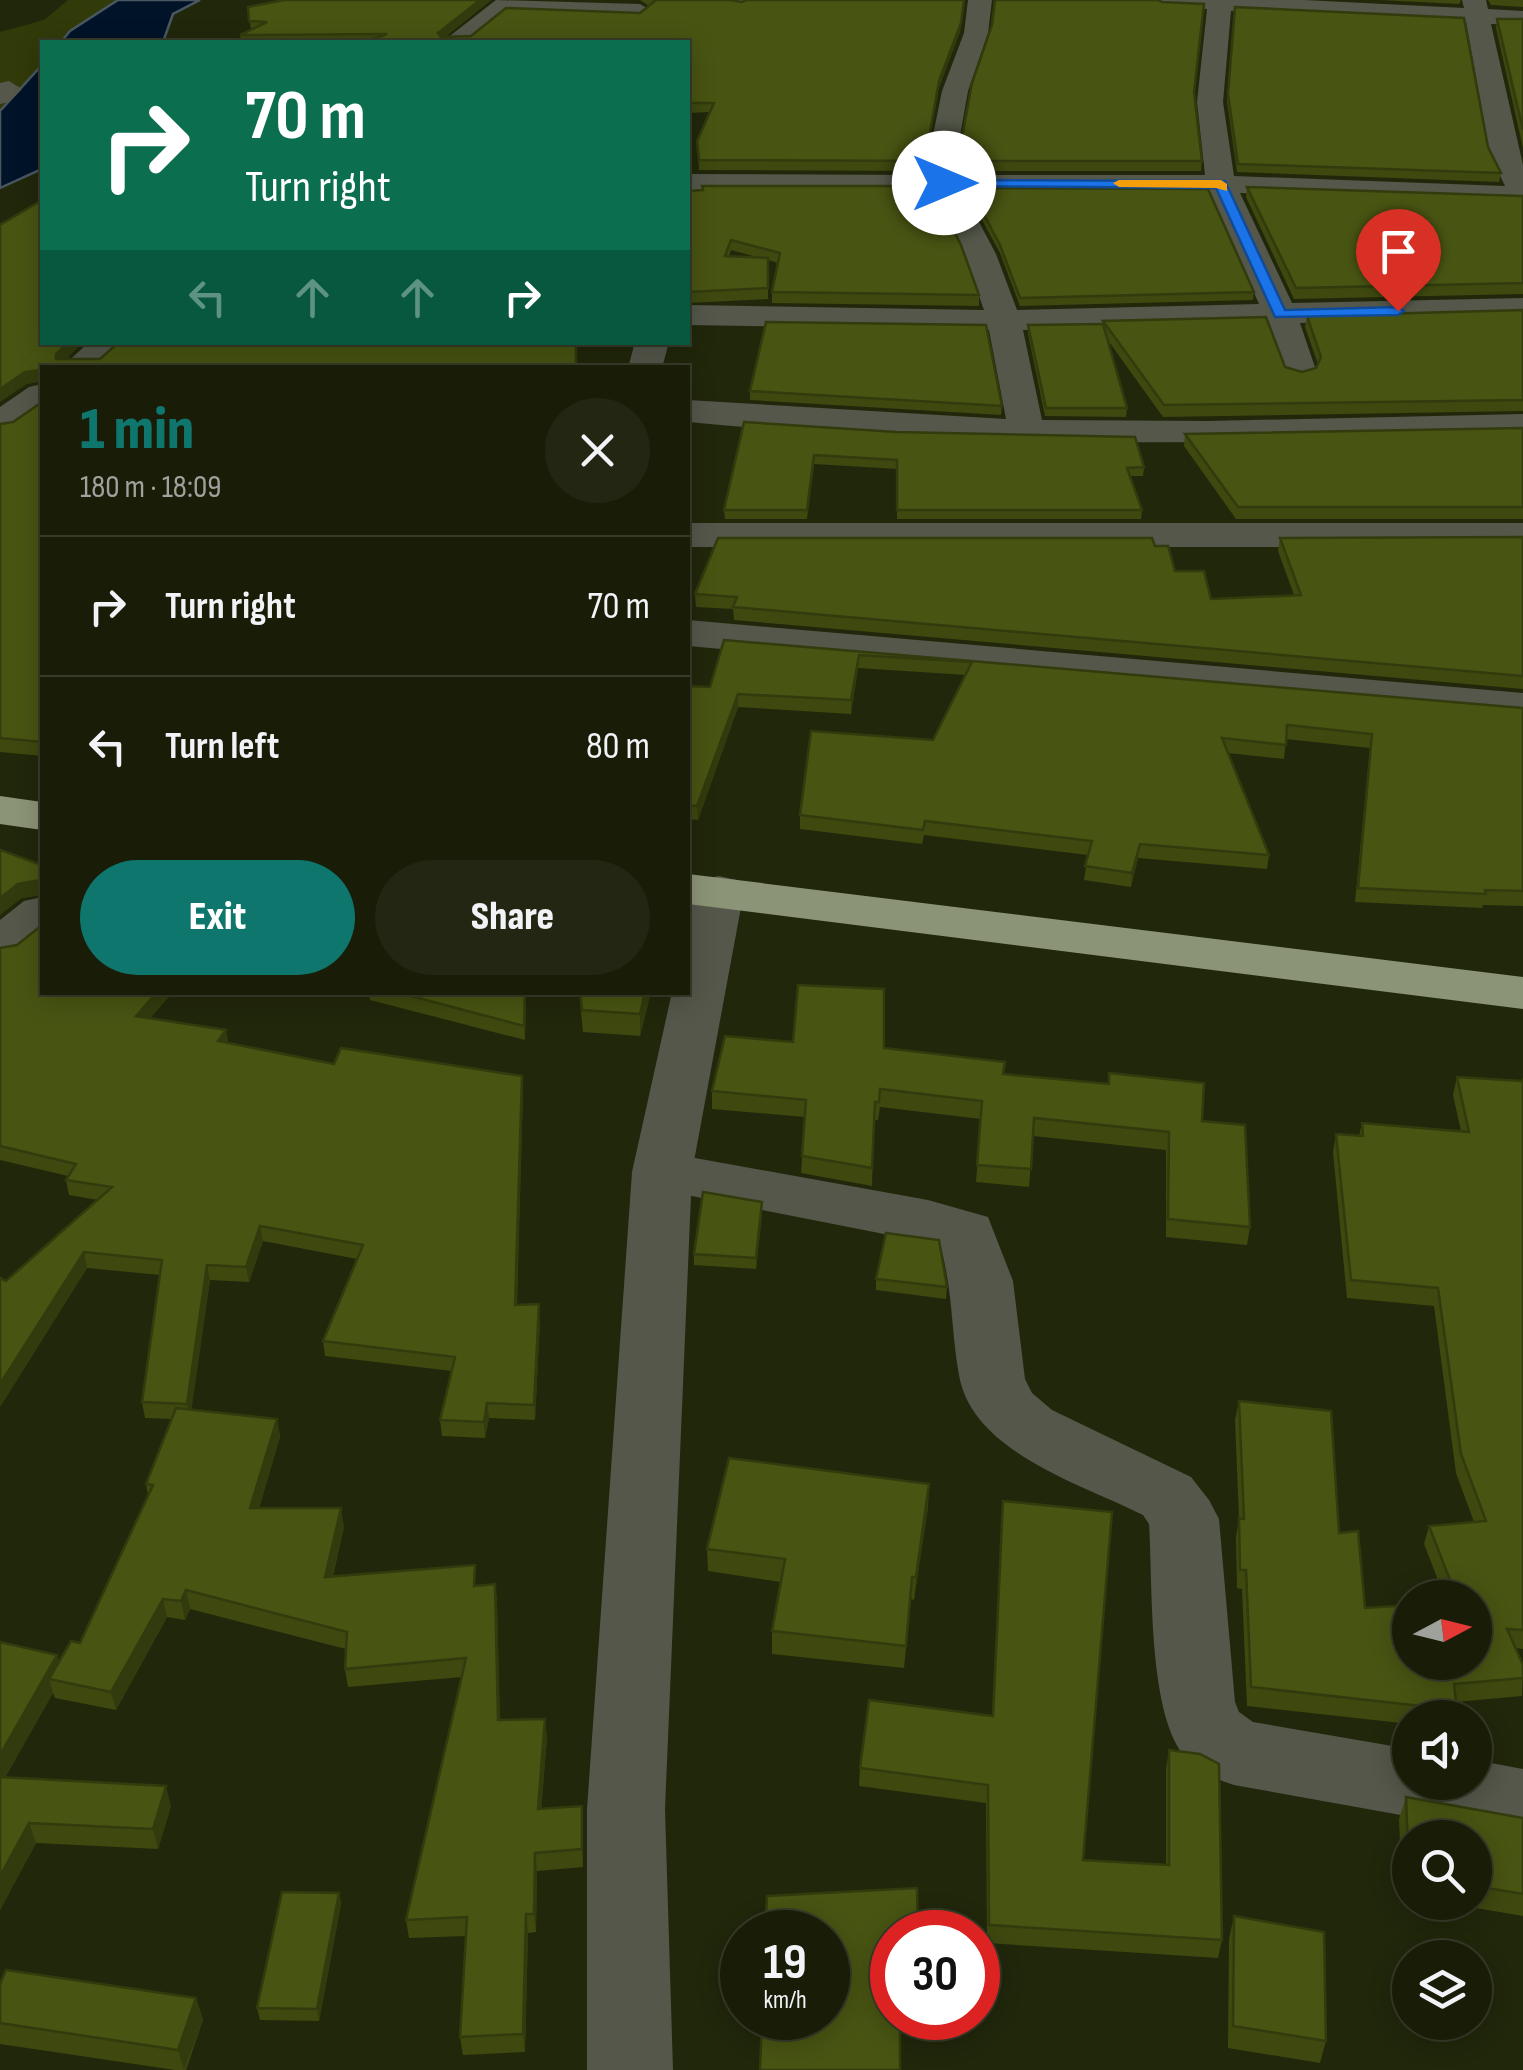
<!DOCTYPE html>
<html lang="en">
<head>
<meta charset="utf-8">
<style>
	:root { --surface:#191d08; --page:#222612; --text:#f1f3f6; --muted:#9fa29c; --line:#373b29; --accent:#0f766e }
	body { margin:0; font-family:"Sofia Sans Condensed",sans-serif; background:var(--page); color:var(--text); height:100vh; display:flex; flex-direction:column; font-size:38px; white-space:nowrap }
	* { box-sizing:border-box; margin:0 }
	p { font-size:32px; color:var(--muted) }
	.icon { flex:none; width:55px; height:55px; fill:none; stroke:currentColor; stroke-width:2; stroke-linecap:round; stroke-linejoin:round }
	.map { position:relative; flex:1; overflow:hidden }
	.panel { position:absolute; left:40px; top:365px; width:650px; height:630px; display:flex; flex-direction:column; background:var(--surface); border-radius:0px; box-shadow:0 5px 25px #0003,0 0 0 2px var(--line) }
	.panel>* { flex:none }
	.top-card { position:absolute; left:40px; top:40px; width:650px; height:305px; border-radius:0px; box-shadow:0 5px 25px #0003,0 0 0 2px var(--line); background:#0b6e4f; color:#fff; overflow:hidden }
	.needle { width:65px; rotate:83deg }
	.controls { position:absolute; left:1392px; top:1580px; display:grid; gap:20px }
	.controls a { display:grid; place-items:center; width:100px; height:100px; border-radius:50%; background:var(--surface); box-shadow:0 5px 25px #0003,0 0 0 2px var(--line); font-size:50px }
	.speed { position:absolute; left:720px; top:1910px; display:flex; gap:20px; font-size:50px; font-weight:700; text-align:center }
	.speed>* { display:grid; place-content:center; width:130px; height:130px; border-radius:50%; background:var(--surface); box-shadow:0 5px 25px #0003,0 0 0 2px var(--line); line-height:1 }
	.speed small { font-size:25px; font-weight:400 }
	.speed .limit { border:15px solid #d22; background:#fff; color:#111 }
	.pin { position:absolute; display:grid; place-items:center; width:85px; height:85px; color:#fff; margin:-102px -42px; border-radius:50% 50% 50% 0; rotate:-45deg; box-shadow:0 0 10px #0007 }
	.pin .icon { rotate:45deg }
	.me { position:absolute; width:110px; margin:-55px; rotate:90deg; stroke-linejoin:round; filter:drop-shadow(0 0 8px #0008) }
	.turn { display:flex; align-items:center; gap:35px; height:210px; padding:0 40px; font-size:45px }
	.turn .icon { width:130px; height:130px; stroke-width:2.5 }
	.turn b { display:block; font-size:70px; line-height:85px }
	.lanes { display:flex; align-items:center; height:95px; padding:0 40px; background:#0003; justify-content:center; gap:50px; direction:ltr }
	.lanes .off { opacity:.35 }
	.round { display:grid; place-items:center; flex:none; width:105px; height:105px; border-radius:52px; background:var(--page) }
	.headline { display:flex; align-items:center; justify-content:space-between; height:170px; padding:0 40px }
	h1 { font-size:60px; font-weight:800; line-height:75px; color:var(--accent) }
	.primary-button { display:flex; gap:20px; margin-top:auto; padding:20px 40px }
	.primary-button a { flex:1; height:115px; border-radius:60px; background:var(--accent); color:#fff; font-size:40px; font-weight:800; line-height:115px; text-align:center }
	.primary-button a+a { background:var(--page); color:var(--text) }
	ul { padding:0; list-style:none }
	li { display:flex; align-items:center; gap:30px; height:140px; padding:0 40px; border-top:2px solid var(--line) }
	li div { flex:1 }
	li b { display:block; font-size:38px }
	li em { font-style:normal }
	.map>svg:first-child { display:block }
</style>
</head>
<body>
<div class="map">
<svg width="1523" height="2070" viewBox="0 0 1523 2070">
	<rect width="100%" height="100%" fill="#21270b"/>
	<polygon fill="#313a09" points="68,0 118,0 70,31 61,42 42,42 42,65 0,111 0,32 44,20"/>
	<g fill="#001328" stroke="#485760" stroke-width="2.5">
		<polygon points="118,0 200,0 173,14 163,42 61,42 70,31"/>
		<polygon points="42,65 42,169 0,188 0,111"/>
	</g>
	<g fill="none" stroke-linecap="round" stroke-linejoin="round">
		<g fill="#54574a" fill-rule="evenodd">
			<polygon points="496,0 640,4 652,11 640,18 505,13 469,42 442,42"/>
			<polygon points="722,0 755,0 743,7 726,5"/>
			<path d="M 968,0 L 992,0 L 988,33 L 968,91 L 955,164 L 958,175 L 1205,175 L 1197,102 L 1207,9 L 1161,7 L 1149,0 L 1304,0 L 1464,8 L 1462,0 L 1486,0 L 1488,9 L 1523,11 L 1523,25 L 1491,24 L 1523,165 L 1523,204 L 1240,193 L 1292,303 L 1523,298 L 1523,318 L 1300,323 L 1316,370 L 1311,377 L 1299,380 L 1287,377 L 1267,324 L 1023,330 L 1042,420 L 1209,421 L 1523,414 L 1523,436 C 1244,444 965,449 688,422 L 688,400 L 1006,419 L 989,330 L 688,325 L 688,305 L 984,310 L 964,254 L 933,192 L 688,192 L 688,174 L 929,175 L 927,164 L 942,91 L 964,33 ZM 1231,11 L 1466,22 L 1490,155 L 1505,186 L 1234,176 L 1223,102 ZM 963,192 L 1210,193 L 1259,304 L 1017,310 L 996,254 Z"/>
			<polygon points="9,81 22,89 9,102 0,104 0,83"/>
			<polygon points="89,342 128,342 100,368 61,368"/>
			<polygon points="635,342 669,342 662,368 628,368"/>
			<polygon points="42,384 42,411 13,431 0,434 0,407 29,387"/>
			<rect x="688" y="523" width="835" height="24"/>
			<polygon points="688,620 1523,693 1523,719 688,646"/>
			<polygon points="42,897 42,937 18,956 0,961 0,920 24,901"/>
			<path d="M 662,1152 L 928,1200 L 988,1217 L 1013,1281 L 1025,1379 L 1032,1393 L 1052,1410 L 1191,1477 L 1209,1500 L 1219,1519 L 1235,1702 L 1239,1712 L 1253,1722 L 1410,1749 L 1410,1782 L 1475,1782 L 1475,1760 L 1523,1769 L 1523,1837 L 1234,1785 C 1216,1779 1200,1773 1187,1759 C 1147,1718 1153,1582 1149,1524 L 1143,1515 C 1081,1484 972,1452 959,1375 C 951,1331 953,1289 940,1245 L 641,1186 L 632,1172 L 641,1158 Z"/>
		</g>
		<path fill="#54574a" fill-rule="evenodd" d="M 719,876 L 737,880 L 744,891 L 692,1172 L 665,1809 L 673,2070 L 587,2070 L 587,1809 L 632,1172 L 672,992 L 688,992 C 688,957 680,911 701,880 Z"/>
		<g fill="#8c9477" fill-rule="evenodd">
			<polygon points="0,796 42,802 42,830 0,824"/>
			<polygon points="688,874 1523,977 1523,1009 688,904"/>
		</g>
	</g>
	<g fill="#3e480f" fill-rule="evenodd">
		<polygon points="491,0 445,37 471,36 640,13 649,6 640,0 631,0 730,0 742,2 964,0 960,32 938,90 924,171 699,170 697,141 709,112 688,113 688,42 241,42 240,35 251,30 248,7"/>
		<polygon points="1379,0 1461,0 1459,4"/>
		<polygon points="1488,0 1523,0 1523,7 1491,5"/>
		<polygon points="1235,7 1488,147 1501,173 1499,182 1237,172 1227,102"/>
		<polygon points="1497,19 1523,19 1523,148 1496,28"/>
		<polygon points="992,25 1194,92 1202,161 1201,171 961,171 959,164 959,154"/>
		<polygon points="1247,187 1523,196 1523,294 1294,299 1246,197"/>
		<polygon points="970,188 1254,292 1253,300 1020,306 1000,253 969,196"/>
		<path d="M 688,191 L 979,295 L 979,306 L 772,303 L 772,292 L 778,263 L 768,260 L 768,299 L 688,303 ZM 731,250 L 760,258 L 729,256 Z"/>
		<polygon points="1523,310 1523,411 1163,417 1107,339 1127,408 1126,417 1045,416 1028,334 1028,325 1103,324 1103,321 1302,372 1316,368 1318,364 1305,327 1307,316"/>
		<polygon points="42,342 83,342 65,359 100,359 576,342 42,368 42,756 0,752 0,424 13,422 42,402 42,381 27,384"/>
		<polygon points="750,391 1002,406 1001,415 750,400"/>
		<polygon points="744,422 1144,467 1143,476 1130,476 1142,510 1141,519 897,519 897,469 814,464 807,519 725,519 724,510"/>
		<polygon points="1523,428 1523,519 1236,519 1184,446 1185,434"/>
		<polygon points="1523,537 1523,689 734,620 733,609 696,607 695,594 1155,546 1175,571 1211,599 1294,595 1278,551 1280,538"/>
		<polygon points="724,640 1523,708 1523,906 1483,905 1482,908 1355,902 1370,748 1286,739 1284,759 1228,753 1269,855 1267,869 1138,858 1131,887 1084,880 1088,855 924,835 922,844 800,829 800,815 933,740 966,675 858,668 851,714 738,707 698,820 688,819 688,686 710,687"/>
		<polygon points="42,865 42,992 173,992 150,1018 228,1043 334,1064 523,1091 517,1305 540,1320 535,1420 489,1418 485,1438 442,1436 440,1420 452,1371 325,1356 323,1341 357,1259 263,1241 249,1282 210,1280 191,1410 277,1419 280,1437 259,1508 344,1527 333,1576 477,1586 495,1584 497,1602 500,1720 547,1737 541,1809 583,1824 583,1867 537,1871 536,1932 528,1933 525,2052 463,2055 460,2037 466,1936 409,1938 406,1920 462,1677 348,1687 345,1669 346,1649 190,1609 185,1620 167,1617 116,1710 55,1698 53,1693 5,1777 171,1806 158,1849 36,1843 0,1910 0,1642 57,1655 59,1662 80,1643 148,1495 146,1484 172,1419 145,1418 142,1402 160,1275 87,1268 0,1407 0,1278 6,1281 98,1200 69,1195 66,1180 68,1176 0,1160 0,948 17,945 41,926 41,895 22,898"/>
		<polygon points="362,992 526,992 525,1040 370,1000 369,994"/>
		<polygon points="579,992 651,992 640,1036 583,1032"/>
		<polygon points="793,1042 884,1048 1004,1074 1108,1084 1109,1073 1202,1121 1250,1227 1247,1245 1166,1237 1166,1150 1033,1136 1029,1187 976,1182 981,1119 880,1107 878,1120 874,1120 872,1186 801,1173 805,1117 712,1109 712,1091"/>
		<polygon points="1457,1077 1522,1081 1523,1077 1523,1649 1516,1648 1523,1665 1522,1696 1456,1702 1457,1710 1455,1718 1410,1718 1410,1724 1247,1706 1242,1589 1237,1588 1236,1537 1239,1518 1235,1420 1239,1401 1339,1533 1365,1608 1410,1662 1475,1598 1445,1598 1424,1544 1429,1526 1474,1522 1456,1473 1434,1306 1347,1298 1333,1152 1336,1134 1359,1136 1362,1123 1461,1131 1453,1095"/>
		<polygon points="762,1214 756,1269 694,1265 694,1254"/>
		<polygon points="876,1279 947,1287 946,1299 876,1290"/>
		<polygon points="929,1484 928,1507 914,1600 911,1599 904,1668 772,1654 772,1631 781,1582 708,1571 707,1549"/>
		<polygon points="1003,1501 1083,1860 1166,1865 1166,1769 1169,1750 1222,1940 1218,1958 987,1943 986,1803 859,1786 860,1768 992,1716"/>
		<polygon points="1406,1797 1523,1818 1523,1916 1440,1902 1475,1902 1475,1838 1410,1838 1410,1898 1402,1896 1399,1819"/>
		<polygon points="339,1893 341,1904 319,2021 260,2020 257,2008"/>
		<polygon points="1234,1916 1326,2041 1320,2063 1228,2048 1229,1939"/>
		<polygon points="0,1984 196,1998 203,2020 186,2070 175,2070 0,2044"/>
	</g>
	<g fill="#323b0d">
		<polygon points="480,0 491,0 438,42 438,33"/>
		<polygon points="964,0 960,32 938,90 924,171 939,81"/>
		<polygon points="69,342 83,342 58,368 56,354"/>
		<polygon points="42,370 42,381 27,384 0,402 0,389 25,372"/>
		<polygon points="859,655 858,668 851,714 851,700"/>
		<polygon points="738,694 738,707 698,820 697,806"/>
		<polygon points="1140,844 1138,858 1131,887 1132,873"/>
		<polygon points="41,880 42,894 22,898 0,915 0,898 18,884"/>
		<polygon points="157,992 173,992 139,1031 136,1016"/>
		<polygon points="525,992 526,992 525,1040 524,1026"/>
		<polygon points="645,992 651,992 640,1036 640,1014"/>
		<polygon points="226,1030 229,1045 218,1041"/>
		<polygon points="522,1076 523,1091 516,1320 515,1305"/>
		<polygon points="762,1202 762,1214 756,1269 756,1258"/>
		<polygon points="260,1226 263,1241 249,1282 246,1267"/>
		<polygon points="84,1252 87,1268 0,1407 0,1384"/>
		<polygon points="207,1265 210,1280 190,1420 187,1404"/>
		<polygon points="539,1304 540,1320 535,1420 534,1405"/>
		<polygon points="487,1403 489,1418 485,1438 484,1422"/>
		<polygon points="277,1419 280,1437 254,1526 250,1508"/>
		<polygon points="929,1484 928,1507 914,1600 916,1577"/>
		<polygon points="341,1508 344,1527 328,1595 325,1577"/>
		<polygon points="495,1584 497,1602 500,1738 498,1720"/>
		<polygon points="186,1590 190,1609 185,1620 181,1601"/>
		<polygon points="163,1599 167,1617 116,1710 111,1692"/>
		<polygon points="57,1655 63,1675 49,1679 53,1693 0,1787 0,1755"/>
		<polygon points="545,1719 547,1737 540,1827 538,1809"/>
		<polygon points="166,1786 171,1806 158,1849 153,1829"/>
		<polygon points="582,1806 583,1824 583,1867 582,1849"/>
		<polygon points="29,1823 36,1843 0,1910 0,1876"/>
		<polygon points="535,1853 537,1871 536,1932 534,1914"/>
		<polygon points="339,1893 341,1904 319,2021 317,2009"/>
		<polygon points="526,1914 528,1933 525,2052 523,2034"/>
		<polygon points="196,1998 203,2020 184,2070 178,2050"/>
	</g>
	<g fill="#485412" stroke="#323b0d" stroke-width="2.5">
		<polygon points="284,0 480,0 438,33 441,37 471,36 506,8 640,13 655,1 653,0 730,0 742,2 747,0 964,0 961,23 939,81 925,161 699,160 697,141 714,103 688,103 688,42 365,42 387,34 240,35 267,22 249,21 248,7"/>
		<polygon points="995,0 1158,0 1162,2 1204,4 1194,92 1202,161 961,161 959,154 972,83 992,25"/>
		<polygon points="1235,7 1464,18 1488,147 1501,173 1238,164 1228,94"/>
		<polygon points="1497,19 1523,19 1523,130"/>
		<polygon points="702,186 931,186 961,245 979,295 772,292 780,253 731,240 725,256 768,258 768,288 688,292 688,191 703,190"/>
		<polygon points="1247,187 1523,196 1523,283 1296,288"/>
		<polygon points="970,188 1208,189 1254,292 1020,298 1000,245"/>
		<polygon points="42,200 42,342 69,342 56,354 56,359 100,359 119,342 576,342 576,368 42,368 42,742 0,738 0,424 13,422 42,402 42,370 25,372 0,389 0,225"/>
		<polygon points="1523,310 1523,400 1164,405 1103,321 1266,317 1285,367 1302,372 1316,368 1321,357 1307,316"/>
		<polygon points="766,322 986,325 1002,406 750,391"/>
		<polygon points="1103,324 1127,408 1046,408 1028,325"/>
		<polygon points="744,422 896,432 1135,437 1144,467 1127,468 1142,510 897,510 897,460 814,455 807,510 724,510"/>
		<polygon points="1523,428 1523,507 1238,507 1185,434"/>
		<polygon points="1523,537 1523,676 733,607 737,597 695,594 718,538 1152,538 1155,546 1168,546 1175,571 1204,571 1211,599 1301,595 1280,538"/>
		<polygon points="724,640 1523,708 1523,891 1485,890 1486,894 1358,888 1372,734 1287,725 1286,745 1222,738 1269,855 1140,844 1132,873 1085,866 1092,841 925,821 923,830 800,815 811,731 933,740 972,662 859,655 851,700 738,694 697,806 688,805 688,686 710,687"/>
		<polygon points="0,850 42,865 42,992 157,992 136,1016 226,1030 218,1041 334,1064 341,1048 522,1076 515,1305 539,1304 534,1405 487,1403 484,1422 440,1420 455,1357 323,1341 363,1245 260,1226 246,1267 207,1265 187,1404 142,1402 162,1260 84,1252 0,1384 0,1278 6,1281 112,1187 66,1180 76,1164 0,1146 0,948 17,945 41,926 41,880 18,884 0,898"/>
		<polygon points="798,985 884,989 884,1048 1005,1062 1003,1074 1109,1084 1109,1073 1204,1083 1202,1121 1245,1125 1250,1227 1168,1219 1169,1132 1034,1118 1031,1169 977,1165 982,1101 880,1089 879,1102 875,1102 872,1168 802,1156 806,1100 712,1091 725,1036 793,1042"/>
		<polygon points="396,992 525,992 524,1026"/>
		<polygon points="580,992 645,992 640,1014 582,1010"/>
		<polygon points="1457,1077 1523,1081 1523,1630 1507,1629 1523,1665 1523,1678 1454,1684 1457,1710 1251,1687 1246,1570 1240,1570 1239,1518 1244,1519 1239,1401 1331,1411 1339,1533 1358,1531 1365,1608 1410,1605 1410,1662 1475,1662 1475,1598 1457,1598 1429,1526 1486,1521 1461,1454 1438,1288 1351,1280 1336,1134 1363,1136 1362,1123 1469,1132"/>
		<polygon points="703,1192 762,1202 756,1258 694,1254"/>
		<polygon points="886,1233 939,1240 947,1287 876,1279"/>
		<polygon points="176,1408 277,1419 250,1508 341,1508 325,1577 475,1565 474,1586 495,1584 498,1720 545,1719 538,1809 582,1806 582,1849 535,1853 534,1914 526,1914 523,2034 460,2037 467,1917 406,1920 466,1658 345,1669 347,1632 186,1590 181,1601 163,1599 111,1692 49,1679 71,1641 80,1643 153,1485 146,1484"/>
		<polygon points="729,1458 929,1484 916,1577 912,1577 906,1646 772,1631 785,1559 707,1549"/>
		<polygon points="1003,1501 1112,1512 1083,1860 1169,1865 1169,1750 1200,1754 1219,1764 1222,1940 989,1925 988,1785 860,1768 869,1700 993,1716"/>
		<polygon points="0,1642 57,1655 0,1755"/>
		<polygon points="0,1777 166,1786 153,1829 29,1823 0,1876"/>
		<polygon points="1406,1797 1523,1818 1523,1894 1475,1886 1475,1838 1410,1838 1410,1875 1409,1875"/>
		<polygon points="917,1888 918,1932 892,1932 892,2018 900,2018 900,2070 760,2070 762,2018 828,2018 828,1932 765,1932 767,1896"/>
		<polygon points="282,1892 339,1893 317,2009 257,2008"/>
		<polygon points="1234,1916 1324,1932 1326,2041 1233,2026"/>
		<polygon points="6,1970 196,1998 178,2050 0,2023 0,1984"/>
	</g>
	<polygon fill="#1a73e8" stroke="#114b97" stroke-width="2.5" points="940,180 1225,181 1285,310 1398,307 1404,311 1398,315 1275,317 1216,188 944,186"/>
	<polygon fill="#f59e0b" points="1221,180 1227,184 1227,191 1216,188 1119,187 1113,183 1119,180"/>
</svg>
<div class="controls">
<a><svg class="needle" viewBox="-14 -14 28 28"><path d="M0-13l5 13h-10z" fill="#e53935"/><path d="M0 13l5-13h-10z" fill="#9fa29c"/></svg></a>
<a><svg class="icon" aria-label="sound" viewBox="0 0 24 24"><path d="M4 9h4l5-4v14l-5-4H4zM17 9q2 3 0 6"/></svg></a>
<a><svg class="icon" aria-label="search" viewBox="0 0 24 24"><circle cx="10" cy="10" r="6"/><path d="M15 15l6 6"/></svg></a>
<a><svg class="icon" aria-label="layers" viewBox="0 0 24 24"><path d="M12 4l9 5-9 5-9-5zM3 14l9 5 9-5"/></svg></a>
</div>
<div class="speed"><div>19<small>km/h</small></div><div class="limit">30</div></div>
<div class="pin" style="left:1398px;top:311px;background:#d93025"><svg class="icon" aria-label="arrive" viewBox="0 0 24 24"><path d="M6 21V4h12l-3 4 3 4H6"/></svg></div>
<svg class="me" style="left:944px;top:183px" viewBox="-20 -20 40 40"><circle r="19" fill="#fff"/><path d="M0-13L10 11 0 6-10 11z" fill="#1a73e8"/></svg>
<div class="top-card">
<div class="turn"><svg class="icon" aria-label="right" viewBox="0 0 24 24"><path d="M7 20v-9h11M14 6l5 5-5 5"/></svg><div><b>70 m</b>Turn right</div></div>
<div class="lanes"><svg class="icon off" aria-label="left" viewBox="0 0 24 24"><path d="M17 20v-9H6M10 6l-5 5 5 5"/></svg><svg class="icon off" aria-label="ahead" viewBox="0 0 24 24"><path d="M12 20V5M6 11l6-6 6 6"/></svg><svg class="icon off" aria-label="ahead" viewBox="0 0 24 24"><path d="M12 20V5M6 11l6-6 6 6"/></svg><svg class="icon" aria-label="right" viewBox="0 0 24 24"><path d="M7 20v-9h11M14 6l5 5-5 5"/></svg></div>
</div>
<section class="panel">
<div class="headline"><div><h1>1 min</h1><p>180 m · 18:09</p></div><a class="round"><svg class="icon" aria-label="close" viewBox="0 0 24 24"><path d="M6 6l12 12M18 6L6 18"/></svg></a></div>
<ul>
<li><svg class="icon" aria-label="right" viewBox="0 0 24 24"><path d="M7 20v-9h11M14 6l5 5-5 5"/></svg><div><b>Turn right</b></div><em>70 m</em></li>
<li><svg class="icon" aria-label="left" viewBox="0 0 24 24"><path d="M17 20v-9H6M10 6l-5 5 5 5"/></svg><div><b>Turn left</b></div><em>80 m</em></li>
</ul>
<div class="primary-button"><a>Exit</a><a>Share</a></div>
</section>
</div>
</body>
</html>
